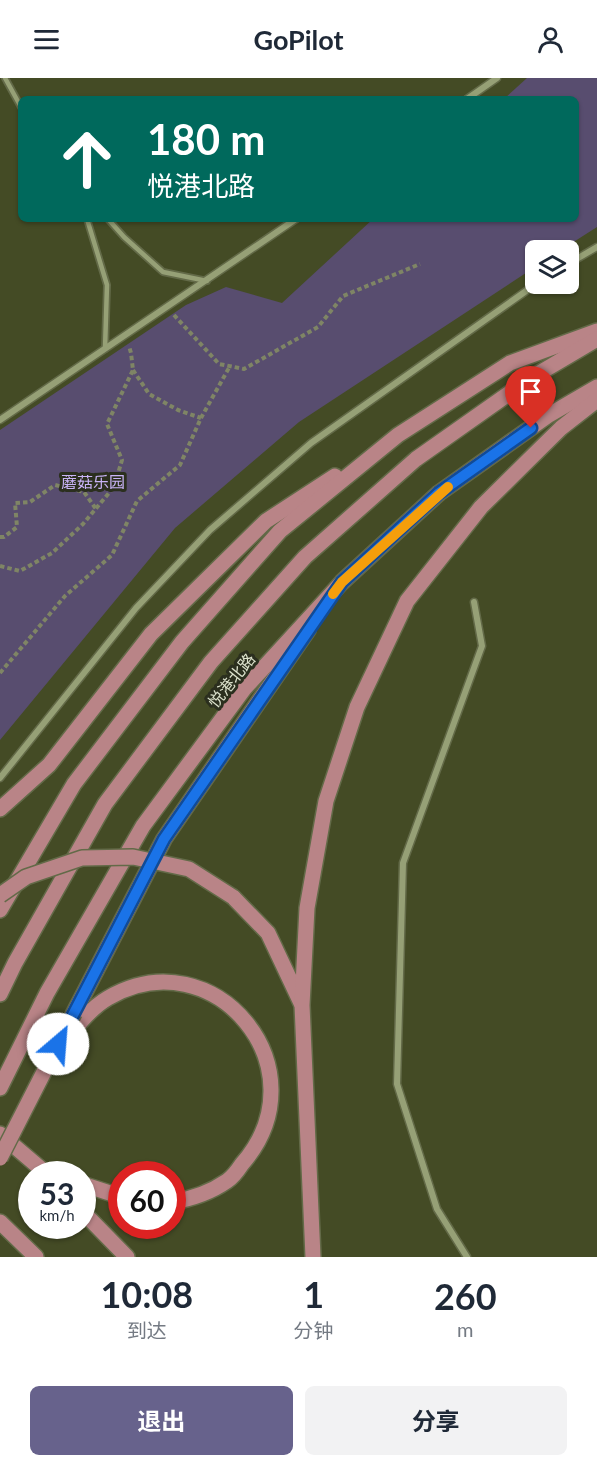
<!DOCTYPE html>
<html lang="zh">
<head>
<meta charset="utf-8">
<style>
	:root { --surface:#fff; --page:#f2f2f3; --text:#1f2937; --muted:#747a83; --accent:#67628c }
	body { margin:0; font-family:Lato,"Noto Sans SC",sans-serif; background:var(--page); color:var(--text); height:100vh; display:flex; flex-direction:column; font-size:22px; white-space:nowrap }
	* { box-sizing:border-box; margin:0 }
	p { font-size:20px; color:var(--muted) }
	.icon { flex:none; width:33px; height:33px; fill:none; stroke:currentColor; stroke-width:2; stroke-linecap:round; stroke-linejoin:round }
	.map { position:relative; height:1179px; overflow:hidden }
	.panel { display:flex; flex-direction:column; background:var(--surface); flex:1 }
	.panel>* { flex:none }
	.guide { position:absolute; left:18px; top:18px; width:561px; height:126px; border-radius:9px; box-shadow:0 2px 4px #0004; background:#00695c; color:#fff; overflow:hidden }
	.controls { position:absolute; left:525px; top:162px; display:grid; gap:12px }
	.controls a { display:grid; place-items:center; width:54px; height:54px; border-radius:9px; background:var(--surface); box-shadow:0 2px 4px #0004; font-size:30px }
	.speed { position:absolute; left:18px; top:1083px; display:flex; gap:12px; font-size:30px; font-weight:700; text-align:center }
	.speed>* { display:grid; place-content:center; width:78px; height:78px; border-radius:50%; background:var(--surface); box-shadow:0 2px 4px #0004; line-height:1 }
	.speed small { font-size:15px; font-weight:400 }
	.speed .limit { border:9px solid #d22; background:#fff; color:#111 }
	.pin { position:absolute; display:grid; place-items:center; width:51px; height:51px; color:#fff; margin:-62px -26px; border-radius:50% 50% 50% 0; rotate:-45deg; box-shadow:0 0 6px #0007 }
	.pin .icon { rotate:45deg }
	.me { position:absolute; width:66px; margin:-33px; rotate:27deg; stroke-linejoin:round; filter:drop-shadow(0 0 4px #0008) }
	.turn { display:flex; align-items:center; gap:21px; height:126px; padding:0 30px; font-size:27px }
	.turn .icon { width:78px; height:78px; stroke-width:2.5 }
	.turn b { display:block; font-size:42px; line-height:51px }
	.eta { display:flex; justify-content:space-evenly; align-items:center; height:102px; text-align:center }
	.eta b { font-size:36px; font-weight:700; line-height:42px }
	.primary-button { display:flex; gap:12px; margin-top:auto; padding:12px 30px }
	.primary-button a { flex:1; height:69px; border-radius:9px; background:var(--accent); color:#fff; font-size:24px; font-weight:700; line-height:69px; text-align:center }
	.primary-button a+a { background:var(--page); color:var(--text) }
	header { display:flex; justify-content:space-between; align-items:center; height:78px; padding:0 30px; background:var(--surface); font-size:27px; font-weight:700 }
	.map>svg:first-child { display:block }
</style>
</head>
<body>
<header><svg class="icon" aria-label="menu" viewBox="0 0 24 24"><path d="M4 6h16M4 12h16M4 18h16"/></svg>GoPilot<svg class="icon" aria-label="person" viewBox="0 0 24 24"><circle cx="12" cy="8" r="4"/><path d="M4 21q1-7 8-7t8 7"/></svg></header>
<div class="map">
<svg width="597" height="1179" viewBox="0 0 597 1179">
	<rect width="100%" height="100%" fill="#444b25"/>
	<polygon fill="#584d6f" points="527,0 597,0 597,149 561,172 536,172 535,189 299,344 175,450 0,662 0,352 186,227 226,209 282,225 373,141 576,141 576,21 504,21"/>
	<g fill="none" stroke-linecap="round" stroke-linejoin="round">
		<defs>
			<g id="service">
				<polyline points="5,0 21,29"/>
				<polyline points="87,141 107,207 105,271"/>
				<polyline points="108,141 124,159 163,194 207,203"/>
			</g>
			<g id="minor">
				<polyline points="467,21 497,0"/>
				<polyline points="568,186 597,169"/>
				<polyline points="0,342 296,141"/>
				<polyline points="0,700 136,530 210,452 311,365 536,206"/>
				<polyline points="467,1179 437,1131 397,1006 403,785 482,568 474,524"/>
			</g>
			<g id="primary">
				<polyline points="0,731 49,687 151,556 266,443 335,398"/>
				<polyline points="233,819 268,855 301,925"/>
				<polyline points="0,832 74,706 182,564 280,453 398,357 510,285 597,253"/>
				<polyline points="0,916 15,885 105,726 211,584 305,479 416,381 531,300 597,261"/>
				<polyline points="74,935 164,761 308,552"/>
				<path d="M 61,968 C 75,951 89,931 108,920 C 214,858 325,991 242,1086 C 238,1092 233,1099 227,1103 C 211,1114 191,1121 172,1124"/>
				<polyline points="0,1010 47,915 143,748 244,611 342,504 439,415 549,337 597,309"/>
				<polyline points="0,1056 47,1096"/>
				<polyline points="82,1106 122,1119"/>
				<polyline points="82,1133 127,1179"/>
				<polyline points="0,1144 36,1179"/>
				<polyline points="313,1179 302,927 307,830 326,723 357,629 407,523 481,429 561,350 597,322"/>
			</g>
		</defs>
		<use href="#service" stroke="#636a48" stroke-width="8"/>
		<use href="#minor" stroke="#636a48" stroke-width="9"/>
		<use href="#primary" stroke="#636a48" stroke-width="18"/>
		<g stroke="#7f8565" stroke-width="4" stroke-dasharray="4.5 3" stroke-linecap="butt">
			<polyline points="174,237 219,286 244,291 318,249 343,218 420,186"/>
			<polyline points="133,292 149,316 178,332 201,340"/>
			<polyline points="0,459 4,459 17,449 15,425 30,424 55,407 84,414 96,431"/>
			<polyline points="0,488 20,493 52,475 83,446 114,409 122,382 107,346 133,292 131,275 129,268"/>
			<polyline points="0,595 65,518 112,477 137,423 180,387 201,340 230,288"/>
		</g>
		<use href="#service" stroke="#96a076" stroke-width="4.5"/>
		<use href="#minor" stroke="#96a076" stroke-width="6"/>
		<use href="#primary" stroke="#b98487" stroke-width="15"/>
		<defs>
			<g id="primary-bridge">
				<polyline points="0,817 26,799 82,780 133,779 189,791 233,819"/>
				<polyline points="0,1080 74,935"/>
			</g>
		</defs>
		<use href="#primary-bridge" stroke="#636a48" stroke-width="18" stroke-linecap="butt"/>
		<use href="#primary-bridge" stroke="#b98487" stroke-width="15"/>
	</g>
	<g fill="none" stroke-linecap="round" stroke-linejoin="round">
		<defs>
			<polyline id="route" points="58,966 164,761 342,504 439,415 531,350"/>
		</defs>
		<use href="#route" stroke="#114b97" stroke-width="15"/>
		<use href="#route" stroke="#1a73e8" stroke-width="10"/>
		<polyline stroke="#f59e0b" stroke-width="10" points="333,516 342,504 448,409"/>
	</g>
	<g text-anchor="middle" dominant-baseline="central" stroke-width="6" stroke-linejoin="round" paint-order="stroke">
		<g font-size="16" fill="#c8b3f6" stroke="#2b2f1e">
			<text x="93" y="403">蘑菇乐园</text>
		</g>
		<g font-size="16" fill="#dde3cd" stroke="#2b2f1e">
			<text transform="translate(231 602) rotate(-51)">悦港北路</text>
		</g>
	</g>
</svg>
<div class="controls">
<a><svg class="icon" aria-label="layers" viewBox="0 0 24 24"><path d="M12 4l9 5-9 5-9-5zM3 14l9 5 9-5"/></svg></a>
</div>
<div class="speed"><div>53<small>km/h</small></div><div class="limit">60</div></div>
<div class="pin" style="left:531px;top:350px;background:#d93025"><svg class="icon" aria-label="arrive" viewBox="0 0 24 24"><path d="M6 21V4h12l-3 4 3 4H6"/></svg></div>
<svg class="me" style="left:58px;top:966px" viewBox="-20 -20 40 40"><circle r="19" fill="#fff"/><path d="M0-13L10 11 0 6-10 11z" fill="#1a73e8"/></svg>
<div class="guide">
<div class="turn"><svg class="icon" aria-label="ahead" viewBox="0 0 24 24"><path d="M12 20V5M6 11l6-6 6 6"/></svg><div><b>180 m</b>悦港北路</div></div>
</div>
</div>
<section class="panel">
<div class="eta">
<div><b>10:08</b><p>到达</p></div>
<div><b>1</b><p>分钟</p></div>
<div><b>260</b><p>m</p></div>
</div>
<div class="primary-button"><a>退出</a><a>分享</a></div>
</section>
</body>
</html>
